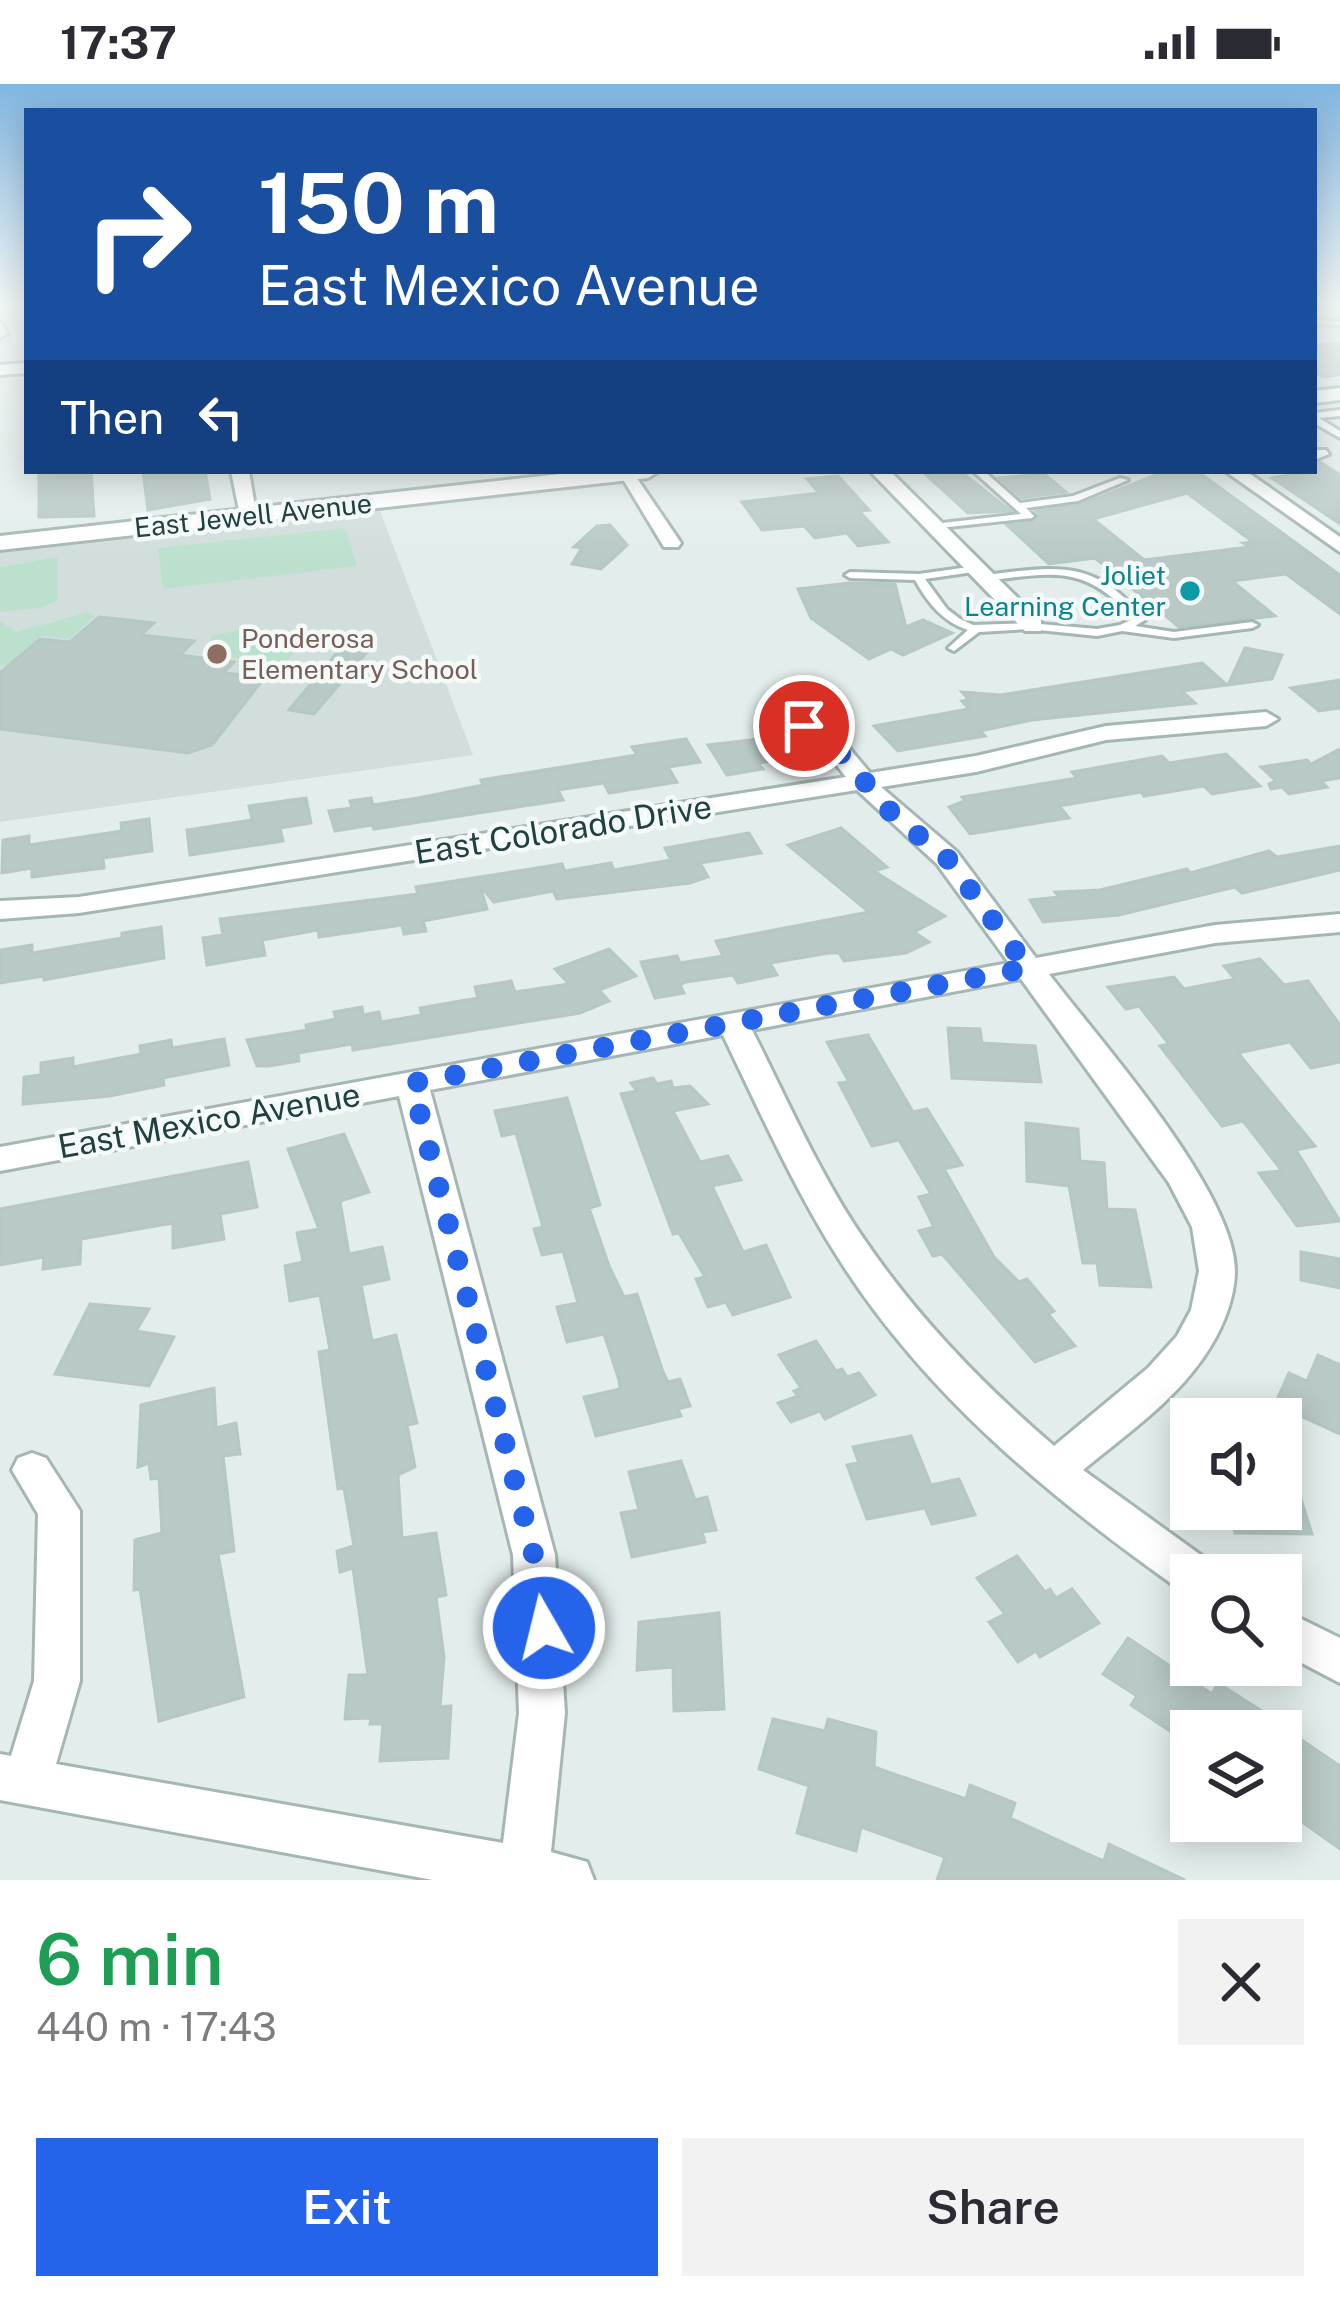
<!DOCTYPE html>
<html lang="en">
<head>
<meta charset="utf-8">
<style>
	:root { --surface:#fff; --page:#f2f2f3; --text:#2b2b33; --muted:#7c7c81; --accent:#2563eb }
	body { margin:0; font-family:"Public Sans",sans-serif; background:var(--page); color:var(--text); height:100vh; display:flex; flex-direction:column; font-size:45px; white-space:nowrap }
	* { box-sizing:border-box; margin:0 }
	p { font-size:39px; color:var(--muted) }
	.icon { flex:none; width:66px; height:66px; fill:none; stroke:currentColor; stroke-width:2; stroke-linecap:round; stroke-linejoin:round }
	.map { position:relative; height:1796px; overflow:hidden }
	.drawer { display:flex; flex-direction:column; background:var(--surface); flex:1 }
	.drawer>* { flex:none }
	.guide { position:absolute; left:24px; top:24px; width:1293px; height:366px; border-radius:0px; box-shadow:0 6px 30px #0003; background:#1a4fa0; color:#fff; overflow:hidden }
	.tools { position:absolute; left:1170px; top:1314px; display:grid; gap:24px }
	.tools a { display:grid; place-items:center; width:132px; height:132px; border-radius:0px; background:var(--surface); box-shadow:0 6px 30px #0003; font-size:60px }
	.pin { position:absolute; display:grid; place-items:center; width:102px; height:102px; color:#fff; margin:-51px; border:6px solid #fff; border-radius:50%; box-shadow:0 3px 12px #0007 }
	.me { position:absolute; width:132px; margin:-66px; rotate:352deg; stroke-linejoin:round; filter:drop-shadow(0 0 9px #0008) }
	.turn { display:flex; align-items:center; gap:42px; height:252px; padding:0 36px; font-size:54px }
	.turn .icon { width:156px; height:156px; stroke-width:2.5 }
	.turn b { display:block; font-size:84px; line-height:102px }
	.then { display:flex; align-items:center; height:114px; padding:0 36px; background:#0003; gap:24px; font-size:45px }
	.round { display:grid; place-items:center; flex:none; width:126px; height:126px; border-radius:0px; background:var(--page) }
	.head { display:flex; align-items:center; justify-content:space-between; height:204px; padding:0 36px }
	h1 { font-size:72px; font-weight:600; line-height:90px; color:#1e9e55 }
	.button { display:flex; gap:24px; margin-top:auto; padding:24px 36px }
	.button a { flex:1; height:138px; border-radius:0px; background:var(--accent); color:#fff; font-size:48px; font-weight:600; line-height:138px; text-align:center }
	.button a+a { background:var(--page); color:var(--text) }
	.status { display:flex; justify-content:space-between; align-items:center; height:84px; padding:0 60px; background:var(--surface); direction:ltr }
	.status svg { height:33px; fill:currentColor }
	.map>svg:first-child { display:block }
</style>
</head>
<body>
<div class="status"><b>17:37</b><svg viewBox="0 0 49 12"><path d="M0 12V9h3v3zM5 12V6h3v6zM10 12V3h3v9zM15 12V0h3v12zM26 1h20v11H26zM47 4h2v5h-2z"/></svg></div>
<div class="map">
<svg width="1340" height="1796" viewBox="0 0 1340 1796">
	<rect width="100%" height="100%" fill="#e3eeec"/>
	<polygon fill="#d1dedc" points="380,427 473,671 0,738 0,469"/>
	<g fill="#bbe1ce">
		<polygon points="345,444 357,482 163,505 158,464"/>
		<polygon points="57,473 58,516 40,524 0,528 0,483"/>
		<polygon points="89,528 94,532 70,555 41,552 7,582 0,581 0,537 16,548"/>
		<path d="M 253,543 L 289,550 L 298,562 L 287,579 C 258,579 232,577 208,561 L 211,552 Z"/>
	</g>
	<g fill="#b8c9c6" stroke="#b5c8c5" stroke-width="3" fill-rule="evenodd">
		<polygon points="1340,259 1340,291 1324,293 1314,288 1314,261"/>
		<polygon points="1320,378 1340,391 1340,440 1272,394 1314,387 1314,380"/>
		<polygon points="39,387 91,387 94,432 39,433"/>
		<polygon points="143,387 205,387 210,415 148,426"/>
		<polygon points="922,387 960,387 1011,427 968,429"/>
		<path d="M 1166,387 L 1197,387 L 1340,491 L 1340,530 L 1286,490 L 1232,497 L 1275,532 L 1179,543 L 1095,474 L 1049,480 L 1007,441 L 1032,438 L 1039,432 L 1036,427 L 1080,421 ZM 1187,409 L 1253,458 L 1243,459 L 1249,463 L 1144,476 L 1093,435 Z"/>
		<polygon points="1044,390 1066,408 1021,414 999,394"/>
		<polygon points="838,392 869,426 859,427 888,458 858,462 847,449 815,454 804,442 762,446 742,418 819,409 807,395"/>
		<polygon points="610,441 627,461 620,468 601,485 572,480 582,464 574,463 597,442"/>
		<polygon points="849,499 895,500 906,543 923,536 952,549 903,571 891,565 869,575 811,534 798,505"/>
		<polygon points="99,533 154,539 141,551 194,557 180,571 234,578 224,589 265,593 212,661 188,669 0,645 0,589 40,555 70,558"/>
		<polygon points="342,563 369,566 314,630 289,626"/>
		<polygon points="1245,564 1282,571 1272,595 1228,601"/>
		<polygon points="1202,579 1227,601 1182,607 1195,619 1032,636 980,647 985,652 898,667 874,642 969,625 962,617 969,616 962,608 1001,611"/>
		<polygon points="1340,596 1340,624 1319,627 1291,604"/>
		<polygon points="768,654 785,675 758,679 763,685 727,691 708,661"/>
		<polygon points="686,655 700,678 668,683 677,698 609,709 604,699 558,706 563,716 374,745 372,741 335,747 329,727 352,724 350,717 371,714 373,721 418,714 483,701 481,696 637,671 632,663"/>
		<polygon points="1340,665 1340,694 1321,697 1327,703 1317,705 1289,710 1282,703 1271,705 1269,700 1276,697 1261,683 1307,676 1311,680"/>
		<polygon points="1226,670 1260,702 1212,710 1204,702 1144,712 1141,708 1059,722 1069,734 970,750 949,723 965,717 962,713 1077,694 1072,688 1162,672 1169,679"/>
		<polygon points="306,714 311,739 280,744 283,757 190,771 187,746 252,736 249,722"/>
		<polygon points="149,735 152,767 103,774 104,784 32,793 32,784 2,789 3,756 29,752 29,761 122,747 121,739"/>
		<polygon points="841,744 887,783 874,787 945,832 914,848 929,858 906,869 844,877 839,869 829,869 770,879 777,891 738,899 733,891 686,898 680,901 684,909 655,914 641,878 677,872 680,879 723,872 716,857 869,828 788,761"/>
		<polygon points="749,749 761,769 700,779 708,793 690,799 557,815 553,807 494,818 480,802 487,825 423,837 426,847 404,850 402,841 319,853 318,846 262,856 265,871 207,881 203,854 223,851 220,835 418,810 416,803 562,780 565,787 611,779 614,786 671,776 665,764"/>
		<polygon points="1340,762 1340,786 1242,809 1235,803 1119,831 1043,838 1030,816 1059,813 1055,808 1100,806 1187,785 1190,789 1269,767 1277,773"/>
		<polygon points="161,843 164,874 44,896 44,892 0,899 0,866 32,861 32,869 122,854 122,849"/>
		<polygon points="609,865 636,892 599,906 609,917 580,929 353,966 352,960 298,969 299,977 269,982 257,982 247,956 307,946 306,941 336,935 334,928 362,923 363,931 379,928 381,938 422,931 420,924 478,914 475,903 511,897 515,908 569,900 555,885"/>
		<polygon points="1260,875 1284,901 1308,897 1340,941 1340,978 1311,984 1290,958 1238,969 1315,1062 1296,1066 1340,1137 1297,1142 1259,1089 1282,1087 1243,1037 1222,1042 1160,962 1169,960 1139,922 1126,925 1108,903 1174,893 1184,905 1235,895 1224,882"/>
		<polygon points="948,944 980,945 982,959 1035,962 1041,998 952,994"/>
		<polygon points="868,951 913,1028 927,1025 962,1081 944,1085 994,1173 1019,1198 1027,1195 1054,1227 1048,1230 1075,1262 1035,1278 942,1170 933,1172 919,1147 934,1143 919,1113 931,1110 899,1056 872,1062 839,999 849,998 827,958"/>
		<polygon points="224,955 229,981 163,994 164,1001 110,1012 23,1020 24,993 41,991 41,979 73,974 73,983 141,970 140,962 171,956 172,964"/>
		<polygon points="653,994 657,1000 671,997 673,1004 690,1002 708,1020 673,1027 700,1078 728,1072 741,1096 712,1102 743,1168 766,1161 790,1213 733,1231 726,1218 708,1223 696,1195 705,1193 679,1149 673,1150 621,1010 637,1007 631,999"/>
		<polygon points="567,1014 600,1121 589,1124 609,1182 624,1213 637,1210 663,1288 668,1298 680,1295 690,1322 678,1325 681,1332 596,1352 584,1313 620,1305 619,1296 604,1250 567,1258 557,1223 578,1219 563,1167 542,1171 534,1145 543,1143 516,1049 502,1052 495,1027"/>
		<polygon points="1026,1039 1078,1045 1080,1077 1104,1079 1107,1125 1135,1126 1151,1203 1100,1201 1097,1179 1083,1179 1069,1102 1027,1097"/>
		<polygon points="344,1050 369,1108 340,1117 349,1170 382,1163 389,1195 361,1201 372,1257 396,1251 417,1339 407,1341 415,1383 398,1391 402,1454 436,1449 446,1511 436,1513 444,1573 440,1623 451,1622 448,1674 380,1677 383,1640 370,1640 371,1634 345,1635 349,1591 368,1591 353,1484 340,1488 337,1467 354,1462 344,1404 338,1405 319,1268 330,1266 320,1211 290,1217 285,1182 303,1178 297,1149 319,1145 288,1065"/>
		<polygon points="248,1078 257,1123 220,1130 224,1155 173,1164 173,1139 81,1155 80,1180 43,1185 44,1173 0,1181 0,1125"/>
		<polygon points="1301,1168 1340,1175 1340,1204 1301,1196"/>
		<polygon points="90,1220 149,1225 136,1247 174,1253 149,1302 55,1290"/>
		<polygon points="816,1257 836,1287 842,1285 847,1293 859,1289 875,1311 825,1335 820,1327 791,1338 778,1319 798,1312 794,1307 801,1304 779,1271"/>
		<polygon points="1318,1271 1340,1281 1340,1350 1275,1320 1289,1289 1307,1297"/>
		<polygon points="214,1304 216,1344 236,1339 240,1370 223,1372 234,1467 218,1470 244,1613 159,1637 140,1505 134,1506 135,1456 162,1449 159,1394 151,1395 149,1379 138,1383 141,1321"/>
		<polygon points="911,1352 931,1401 959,1395 975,1431 932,1440 925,1424 867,1435 847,1381 859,1379 853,1363"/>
		<polygon points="1286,1368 1312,1450 1235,1449 1228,1425 1281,1425 1281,1369"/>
		<polygon points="681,1377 695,1416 707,1413 716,1446 702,1448 705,1458 632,1473 621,1429 639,1426 629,1388"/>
		<polygon points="1017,1472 1045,1508 1050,1505 1056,1514 1072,1505 1099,1539 1040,1573 1036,1567 1018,1578 989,1538 1005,1530 977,1494"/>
		<polygon points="719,1529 724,1625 674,1627 673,1583 637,1586 639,1538"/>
		<polygon points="1128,1554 1212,1610 1218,1599 1260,1626 1248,1647 1191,1647 1191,1661 1131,1621 1137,1612 1103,1590"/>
		<polygon points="773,1635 825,1647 828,1635 876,1648 874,1683 966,1715 970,1701 1015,1719 1010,1734 1088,1770 1104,1777 1109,1760 1185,1796 937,1796 945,1773 861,1743 856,1767 797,1749 809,1702 759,1685"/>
		<polygon points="1281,1642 1340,1682 1340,1765 1281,1723"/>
	</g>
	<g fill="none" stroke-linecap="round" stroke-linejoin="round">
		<defs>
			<g id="service">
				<polygon points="1314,236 1340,237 1340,241 1314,240"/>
				<polygon points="1340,326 1340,332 1319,334 1340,347 1340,354 1314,339 1314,329"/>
				<polygon points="973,387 984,387 1020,419 1073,412 1120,394 1128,396 1078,417 1026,424 1034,432 1032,434 930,445 930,441 934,440 1021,430"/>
				<path d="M 976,482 L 980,483 L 980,487 L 925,495 L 947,525 L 960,535 L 973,541 L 1029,539 L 1097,545 L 1120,541 L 1133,535 C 1086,479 1051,489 985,497 L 980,494 L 985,491 C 1058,482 1095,474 1145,536 L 1135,542 L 1174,548 L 1252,538 L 1258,541 L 1252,544 L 1174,554 L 1122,547 L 1097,552 L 1029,545 L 979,548 L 954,567 L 948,564 L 968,546 C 943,538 928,519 915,496 L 850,494 L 845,491 L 850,488 L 919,490 Z"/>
			</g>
			<g id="minor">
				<polygon points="0,238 8,249 0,254"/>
				<polygon points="27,279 27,289 0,291 0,281"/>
				<polygon points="1314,366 1326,366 1329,370 1314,376"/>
				<polygon points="231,387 249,387 257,435 240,431"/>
				<polygon points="618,387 632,387 681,459 678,463 664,463"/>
				<polygon points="870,387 890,387 1041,537 1041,547 1025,547"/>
				<polygon points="1225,387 1246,387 1340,453 1340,468"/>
				<path d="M 788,621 L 844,658 L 870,689 L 976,672 L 1106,642 L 1266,628 L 1278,635 L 1266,642 L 1106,656 L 976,688 L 881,703 L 957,768 L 1036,874 L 1215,841 L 1340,830 L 1340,848 L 1215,859 L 1049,890 C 1099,956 1237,1109 1235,1189 C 1234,1219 1220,1250 1203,1274 C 1172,1319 1124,1352 1083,1386 L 1209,1477 L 1216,1491 L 1191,1491 L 1191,1509 L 1179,1505 C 1048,1412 923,1309 837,1172 C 793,1102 759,1026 723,951 L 430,1006 L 555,1471 L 565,1629 L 551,1768 L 587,1778 L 594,1796 L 433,1796 L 0,1716 L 0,1670 L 11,1672 L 34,1597 L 38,1430 L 12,1386 L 18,1374 L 32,1369 L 46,1374 L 80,1427 L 80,1597 L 56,1680 L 503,1759 L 519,1629 L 513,1471 L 399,1012 L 0,1087 L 0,1063 L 1009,879 L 937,780 L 857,706 L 79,829 L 0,835 L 0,817 L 79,813 L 846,693 L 826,668 L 780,633 L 780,623 ZM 1021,895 L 1169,1099 L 1192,1143 L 1199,1187 L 1191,1226 L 1177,1252 L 1148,1284 L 1054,1362 C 983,1301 919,1235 866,1158 C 820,1092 788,1017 752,946 Z"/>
				<polygon points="1281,1525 1340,1554 1340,1599 1281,1568"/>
			</g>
			<g id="tertiary">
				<polygon points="1340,304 1340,316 1314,319 1314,307"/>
				<polygon points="587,387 659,387 648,394 0,466 0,452"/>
			</g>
		</defs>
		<use href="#service" stroke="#a5b7b5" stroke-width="6"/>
		<use href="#minor" stroke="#a5b7b5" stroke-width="6"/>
		<use href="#tertiary" stroke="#a5b7b5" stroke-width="6"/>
		<use href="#service" fill="#fff" fill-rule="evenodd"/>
		<use href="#minor" fill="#fff" fill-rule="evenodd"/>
		<use href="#tertiary" fill="#fff" fill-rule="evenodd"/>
	</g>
	<linearGradient id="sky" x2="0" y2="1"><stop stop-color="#81b6e1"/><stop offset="0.47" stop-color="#f2f7f6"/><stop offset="1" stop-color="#f2f7f6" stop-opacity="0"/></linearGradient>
	<rect width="1340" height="472" fill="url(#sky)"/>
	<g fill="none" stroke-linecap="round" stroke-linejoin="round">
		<polyline stroke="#2563eb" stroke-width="21" stroke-dasharray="0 37.8" points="544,1544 534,1472 412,999 1028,884 947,774 894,732 835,663 804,642"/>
	</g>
	<circle fill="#0f9aa8" stroke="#f4faf9" stroke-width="4.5" cx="1190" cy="507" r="12"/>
	<circle fill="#8d6e63" stroke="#f4faf9" stroke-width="4.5" cx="217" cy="570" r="12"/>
	<g text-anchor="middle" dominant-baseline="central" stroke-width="9" stroke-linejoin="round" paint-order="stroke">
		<g font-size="27" fill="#214140" stroke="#f4faf9">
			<text transform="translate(253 431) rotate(-6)">East Jewell Avenue</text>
		</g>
		<g font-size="27" fill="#0d838f" stroke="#f4faf9" text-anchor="end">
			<text x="1166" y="491">Joliet<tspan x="1166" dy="31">Learning Center</tspan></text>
		</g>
		<g font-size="27" fill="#785e54" stroke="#f4faf9" text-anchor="start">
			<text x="241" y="554">Ponderosa<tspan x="241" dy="31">Elementary School</tspan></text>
		</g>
		<g font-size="33" fill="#214140" stroke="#f4faf9">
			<text transform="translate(563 745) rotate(-9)">East Colorado Drive</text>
			<text transform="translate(209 1036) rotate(-10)">East Mexico Avenue</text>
		</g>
	</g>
</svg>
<div class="tools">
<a><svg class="icon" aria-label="sound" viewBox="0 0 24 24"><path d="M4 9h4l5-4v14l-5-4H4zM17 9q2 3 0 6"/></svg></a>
<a><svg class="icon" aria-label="search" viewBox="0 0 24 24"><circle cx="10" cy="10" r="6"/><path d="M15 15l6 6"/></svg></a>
<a><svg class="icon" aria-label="layers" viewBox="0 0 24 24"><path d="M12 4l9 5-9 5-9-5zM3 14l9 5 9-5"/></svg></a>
</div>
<div class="pin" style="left:804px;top:642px;background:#d93025"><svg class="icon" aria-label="arrive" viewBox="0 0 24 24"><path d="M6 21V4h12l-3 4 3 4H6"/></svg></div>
<svg class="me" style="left:544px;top:1544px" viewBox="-20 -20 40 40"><circle r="17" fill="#2563eb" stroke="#fff" stroke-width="3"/><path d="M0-11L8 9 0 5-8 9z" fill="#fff"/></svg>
<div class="guide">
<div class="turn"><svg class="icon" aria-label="right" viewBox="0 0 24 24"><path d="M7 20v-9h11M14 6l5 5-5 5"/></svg><div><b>150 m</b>East Mexico Avenue</div></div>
<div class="then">Then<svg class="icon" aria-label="left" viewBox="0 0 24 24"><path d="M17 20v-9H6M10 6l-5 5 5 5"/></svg></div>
</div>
</div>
<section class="drawer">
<div class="head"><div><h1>6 min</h1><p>440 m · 17:43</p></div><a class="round"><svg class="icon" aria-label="close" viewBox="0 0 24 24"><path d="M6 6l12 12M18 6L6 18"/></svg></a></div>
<div class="button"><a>Exit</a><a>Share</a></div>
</section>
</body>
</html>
